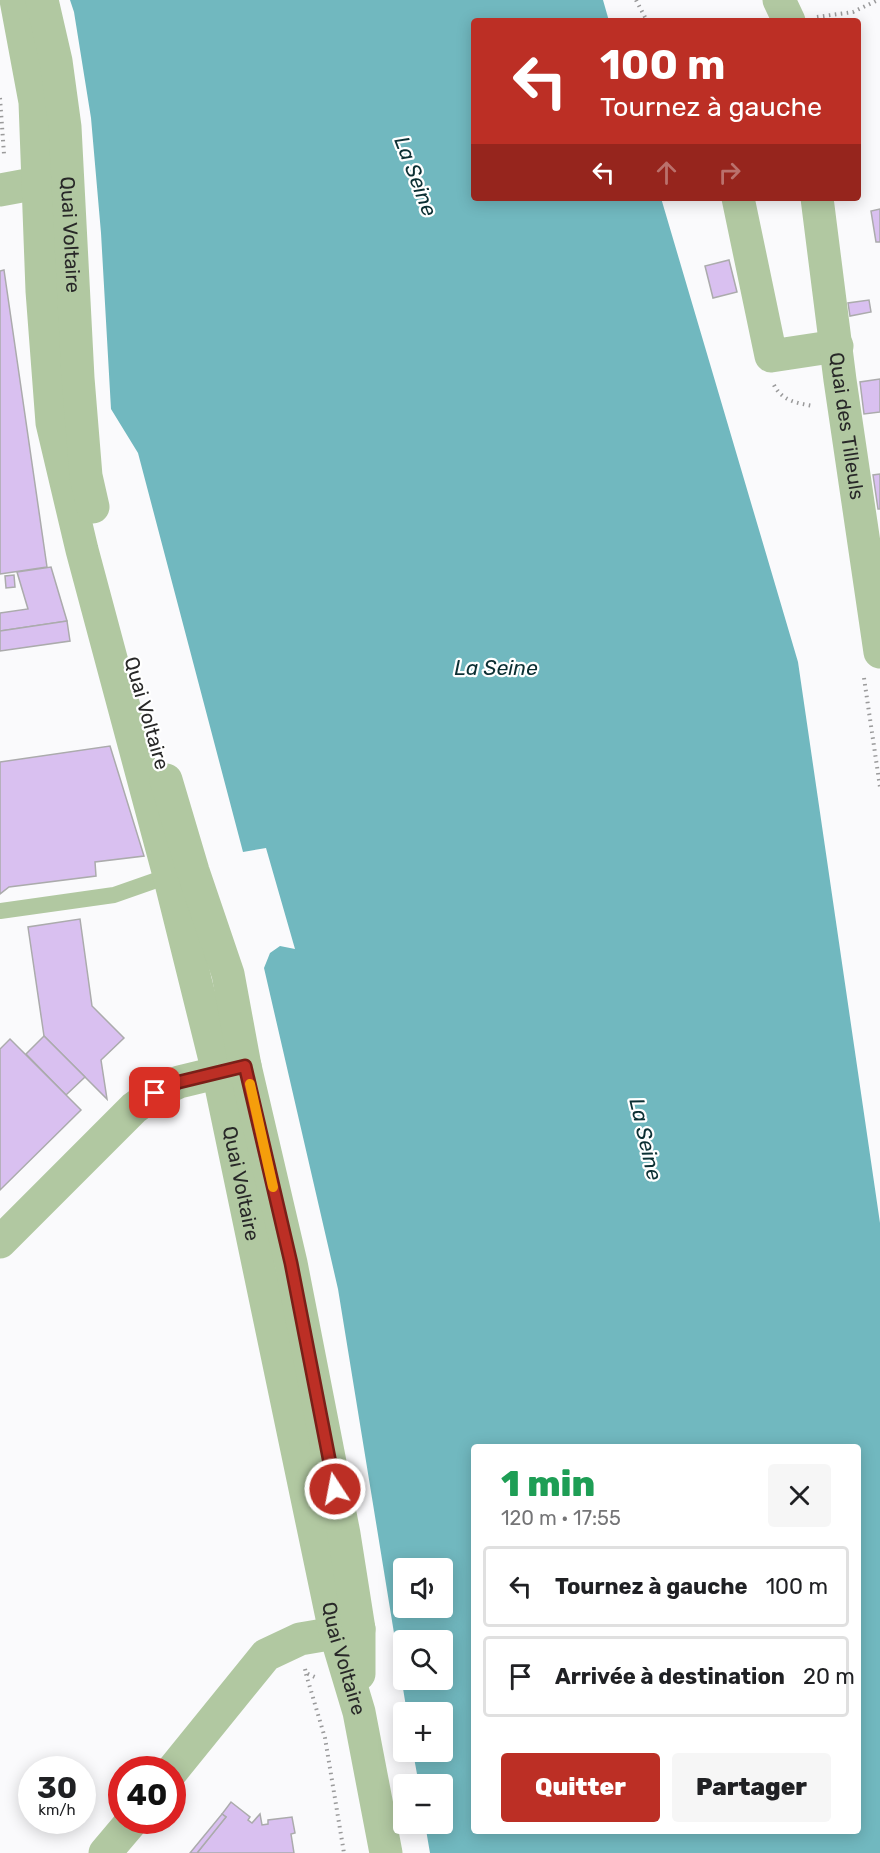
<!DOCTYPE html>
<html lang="fr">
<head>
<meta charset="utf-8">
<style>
	:root { --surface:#fff; --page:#f6f6f6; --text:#202124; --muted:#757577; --line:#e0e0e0; --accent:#bc2f25 }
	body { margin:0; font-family:Rubik,sans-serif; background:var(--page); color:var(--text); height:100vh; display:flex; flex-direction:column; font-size:22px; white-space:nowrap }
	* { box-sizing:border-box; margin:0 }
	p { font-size:20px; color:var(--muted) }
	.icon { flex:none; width:33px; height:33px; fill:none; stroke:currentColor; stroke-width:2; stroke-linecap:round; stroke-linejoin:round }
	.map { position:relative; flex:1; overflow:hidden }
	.side { position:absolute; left:471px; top:1444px; width:390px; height:390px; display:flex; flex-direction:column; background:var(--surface); border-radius:6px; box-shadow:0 3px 15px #0003 }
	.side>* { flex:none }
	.hud { position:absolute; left:471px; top:18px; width:390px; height:183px; border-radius:6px; box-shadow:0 3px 15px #0003; background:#bc2f25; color:#fff; overflow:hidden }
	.buttons { position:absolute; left:393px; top:1558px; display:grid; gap:12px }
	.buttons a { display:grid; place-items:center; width:60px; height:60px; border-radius:6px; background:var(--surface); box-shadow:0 3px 15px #0003; font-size:30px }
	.speed { position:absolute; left:18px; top:1756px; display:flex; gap:12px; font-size:30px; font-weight:700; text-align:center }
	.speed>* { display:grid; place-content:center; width:78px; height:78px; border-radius:50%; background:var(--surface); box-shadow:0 3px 15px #0003; line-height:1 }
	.speed small { font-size:15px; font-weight:400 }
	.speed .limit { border:9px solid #d22; background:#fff; color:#111 }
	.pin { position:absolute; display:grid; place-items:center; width:51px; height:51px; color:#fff; margin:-26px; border-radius:12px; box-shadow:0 3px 9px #0006 }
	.me { position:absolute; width:66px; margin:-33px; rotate:349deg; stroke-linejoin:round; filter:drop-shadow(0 0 4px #0008) }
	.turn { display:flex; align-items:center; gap:21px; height:126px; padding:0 30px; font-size:27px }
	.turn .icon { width:78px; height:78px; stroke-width:2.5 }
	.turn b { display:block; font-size:42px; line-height:51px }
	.lanes { display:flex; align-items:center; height:57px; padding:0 30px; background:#0003; justify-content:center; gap:30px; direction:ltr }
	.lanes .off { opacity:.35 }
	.round { display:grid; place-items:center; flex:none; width:63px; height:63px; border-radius:6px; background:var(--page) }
	.summary { display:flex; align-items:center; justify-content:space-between; height:102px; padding:0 30px }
	h1 { font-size:36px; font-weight:800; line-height:45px; color:#1e9e55 }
	.button { display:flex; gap:12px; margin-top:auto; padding:12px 30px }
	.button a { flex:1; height:69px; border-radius:6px; background:var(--accent); color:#fff; font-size:24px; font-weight:800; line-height:69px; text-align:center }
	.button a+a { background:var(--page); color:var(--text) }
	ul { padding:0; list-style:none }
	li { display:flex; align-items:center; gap:18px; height:81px; margin:0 12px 9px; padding:0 18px; border:3px solid var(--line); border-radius:6px }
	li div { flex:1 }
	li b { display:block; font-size:22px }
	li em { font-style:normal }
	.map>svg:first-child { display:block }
</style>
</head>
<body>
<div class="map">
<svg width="880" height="1853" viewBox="0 0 880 1853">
	<rect width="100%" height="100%" fill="#fafafc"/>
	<path fill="#71b8bf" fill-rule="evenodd" d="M 70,0 L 603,0 L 609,21 L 474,21 L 474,198 L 661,198 L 798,662 L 880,1223 L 880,1853 L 430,1853 L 425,1824 L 442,1824 L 442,1785 L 419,1785 L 413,1752 L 442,1752 L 442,1713 L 407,1713 L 338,1289 L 264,968 L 270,953 L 280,946 L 295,949 L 266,848 L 243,852 L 138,453 L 111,409 L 101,233 L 91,118 L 74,12 ZM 474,1448 L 858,1448 L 858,1832 L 474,1832 ZM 404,1569 L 442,1569 L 442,1608 L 404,1608 ZM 404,1641 L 442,1641 L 442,1680 L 404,1680 Z"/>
	<g fill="#d9c0f0" stroke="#ababac" stroke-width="1.5">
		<polygon points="880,209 880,242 876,242 871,211"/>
		<polygon points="729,260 737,292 713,298 705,266"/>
		<polygon points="4,270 47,567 0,574 0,271"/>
		<polygon points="869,300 871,312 850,316 848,303"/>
		<polygon points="880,379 880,412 864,414 860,382"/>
		<polygon points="880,474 880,509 878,509 873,475"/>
		<polygon points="51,567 67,621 0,631 0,613 28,609 17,572"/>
		<polygon points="14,575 15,587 6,588 5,576"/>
		<polygon points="67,621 70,641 0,651 0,631"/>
		<polygon points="110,746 144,856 95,862 96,876 9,887 0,894 0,762"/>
		<polygon points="80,919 92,1006 124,1038 101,1060 107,1099 44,1036 28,927"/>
		<polygon points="44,1036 85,1077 66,1095 26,1054"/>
		<polygon points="10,1039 81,1110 0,1190 0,1049"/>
		<polygon points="231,1802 250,1817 248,1820 252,1823 260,1814 262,1825 268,1824 268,1820 292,1817 295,1833 291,1834 294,1853 197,1853 226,1817 222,1814"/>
		<polygon points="222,1814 226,1817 197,1853 190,1853"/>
	</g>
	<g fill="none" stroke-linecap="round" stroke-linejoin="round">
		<g stroke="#9a9a9b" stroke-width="4" stroke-dasharray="1.5 4.5" stroke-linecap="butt">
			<polyline points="636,0 647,21"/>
			<polyline points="817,17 853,12 878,0"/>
			<polyline points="0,98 4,154"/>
			<path d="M 774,385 C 782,401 797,403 813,406"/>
			<polyline points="864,678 880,787"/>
			<polyline points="305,1669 306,1673 317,1678"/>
			<polyline points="306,1674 325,1738 344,1853"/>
		</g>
		<polyline stroke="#b1c8a1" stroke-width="16" points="0,911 114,895 174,874"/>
		<g stroke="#b1c8a1" stroke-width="33">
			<polyline points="0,190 38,183 66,183"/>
			<polyline points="738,198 771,356 837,346"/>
			<polyline points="0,1242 134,1108 155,1093 179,1082 245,1066"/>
			<polyline points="172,1771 266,1655 300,1639 359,1629"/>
			<polyline points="105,1853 132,1821"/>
		</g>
		<g stroke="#b1c8a1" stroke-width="33">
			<path id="s1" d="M 16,0 L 35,102 L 42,291 L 52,423 L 82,550 L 169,875 L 218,1072 L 335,1632 L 359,1712 L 386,1853"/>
			<path id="s2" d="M 42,0 L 56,61 L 65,127 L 78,378 L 86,476 L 93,507"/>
			<polyline points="779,0 789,21"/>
			<path id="s3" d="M 817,198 L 840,380 L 880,652"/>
			<polyline points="166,780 193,871 228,974 245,1066 291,1263 344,1534 359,1629 359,1674"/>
		</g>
	</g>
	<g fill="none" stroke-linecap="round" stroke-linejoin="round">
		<defs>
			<polyline id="route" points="155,1093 179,1082 245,1066 291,1263 335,1489"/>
		</defs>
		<use href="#route" stroke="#7a1f18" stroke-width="15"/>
		<use href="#route" stroke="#bc2f25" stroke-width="10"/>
		<polyline stroke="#f59e0b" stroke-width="10" points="250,1084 273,1187"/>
	</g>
	<g text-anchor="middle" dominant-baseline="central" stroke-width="4.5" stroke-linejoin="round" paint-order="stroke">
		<g font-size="20" fill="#282828" stroke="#fff">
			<text stroke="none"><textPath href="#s2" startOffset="237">Quai Voltaire</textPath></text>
			<text stroke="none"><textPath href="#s3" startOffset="230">Quai des Tilleuls</textPath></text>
			<text transform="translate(147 713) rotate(74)">Quai Voltaire</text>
			<text stroke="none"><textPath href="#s1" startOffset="1209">Quai Voltaire</textPath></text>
			<text stroke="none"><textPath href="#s1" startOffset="1695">Quai Voltaire</textPath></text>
		</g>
		<g font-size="21" font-style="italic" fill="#0b2f33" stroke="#fff">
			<text transform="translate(416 176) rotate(69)">La Seine</text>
			<text x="496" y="667">La Seine</text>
			<text transform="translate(646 1139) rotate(77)">La Seine</text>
		</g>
	</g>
</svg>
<div class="buttons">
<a><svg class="icon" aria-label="sound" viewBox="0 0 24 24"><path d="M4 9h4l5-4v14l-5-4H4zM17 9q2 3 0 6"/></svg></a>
<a><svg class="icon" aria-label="search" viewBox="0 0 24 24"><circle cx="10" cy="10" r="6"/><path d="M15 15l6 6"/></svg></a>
<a>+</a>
<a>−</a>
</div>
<div class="speed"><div>30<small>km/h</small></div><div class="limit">40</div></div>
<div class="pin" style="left:155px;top:1093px;background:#d93025"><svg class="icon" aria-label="arrive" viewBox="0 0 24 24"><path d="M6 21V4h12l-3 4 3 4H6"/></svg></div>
<svg class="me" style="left:335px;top:1489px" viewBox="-20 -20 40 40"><circle r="17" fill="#bc2f25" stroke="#fff" stroke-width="3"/><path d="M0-11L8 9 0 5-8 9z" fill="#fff"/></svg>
<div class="hud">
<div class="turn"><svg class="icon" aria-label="left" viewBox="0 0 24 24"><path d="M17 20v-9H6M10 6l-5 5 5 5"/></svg><div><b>100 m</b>Tournez à gauche</div></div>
<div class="lanes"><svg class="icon" aria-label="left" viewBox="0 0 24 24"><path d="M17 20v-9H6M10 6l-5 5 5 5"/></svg><svg class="icon off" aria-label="ahead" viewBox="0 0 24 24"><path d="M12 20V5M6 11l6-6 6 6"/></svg><svg class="icon off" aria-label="right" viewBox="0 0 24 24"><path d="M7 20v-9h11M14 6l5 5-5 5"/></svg></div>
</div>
<section class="side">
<div class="summary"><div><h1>1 min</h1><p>120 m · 17:55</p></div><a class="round"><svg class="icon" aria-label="close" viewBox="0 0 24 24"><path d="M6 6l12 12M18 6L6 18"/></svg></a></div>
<ul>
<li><svg class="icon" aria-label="left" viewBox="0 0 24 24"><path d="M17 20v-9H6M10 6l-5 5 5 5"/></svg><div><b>Tournez à gauche</b></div><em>100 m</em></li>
<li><svg class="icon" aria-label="arrive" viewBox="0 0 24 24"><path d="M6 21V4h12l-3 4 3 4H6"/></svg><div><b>Arrivée à destination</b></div><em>20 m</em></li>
</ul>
<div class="button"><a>Quitter</a><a>Partager</a></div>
</section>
</div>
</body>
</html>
